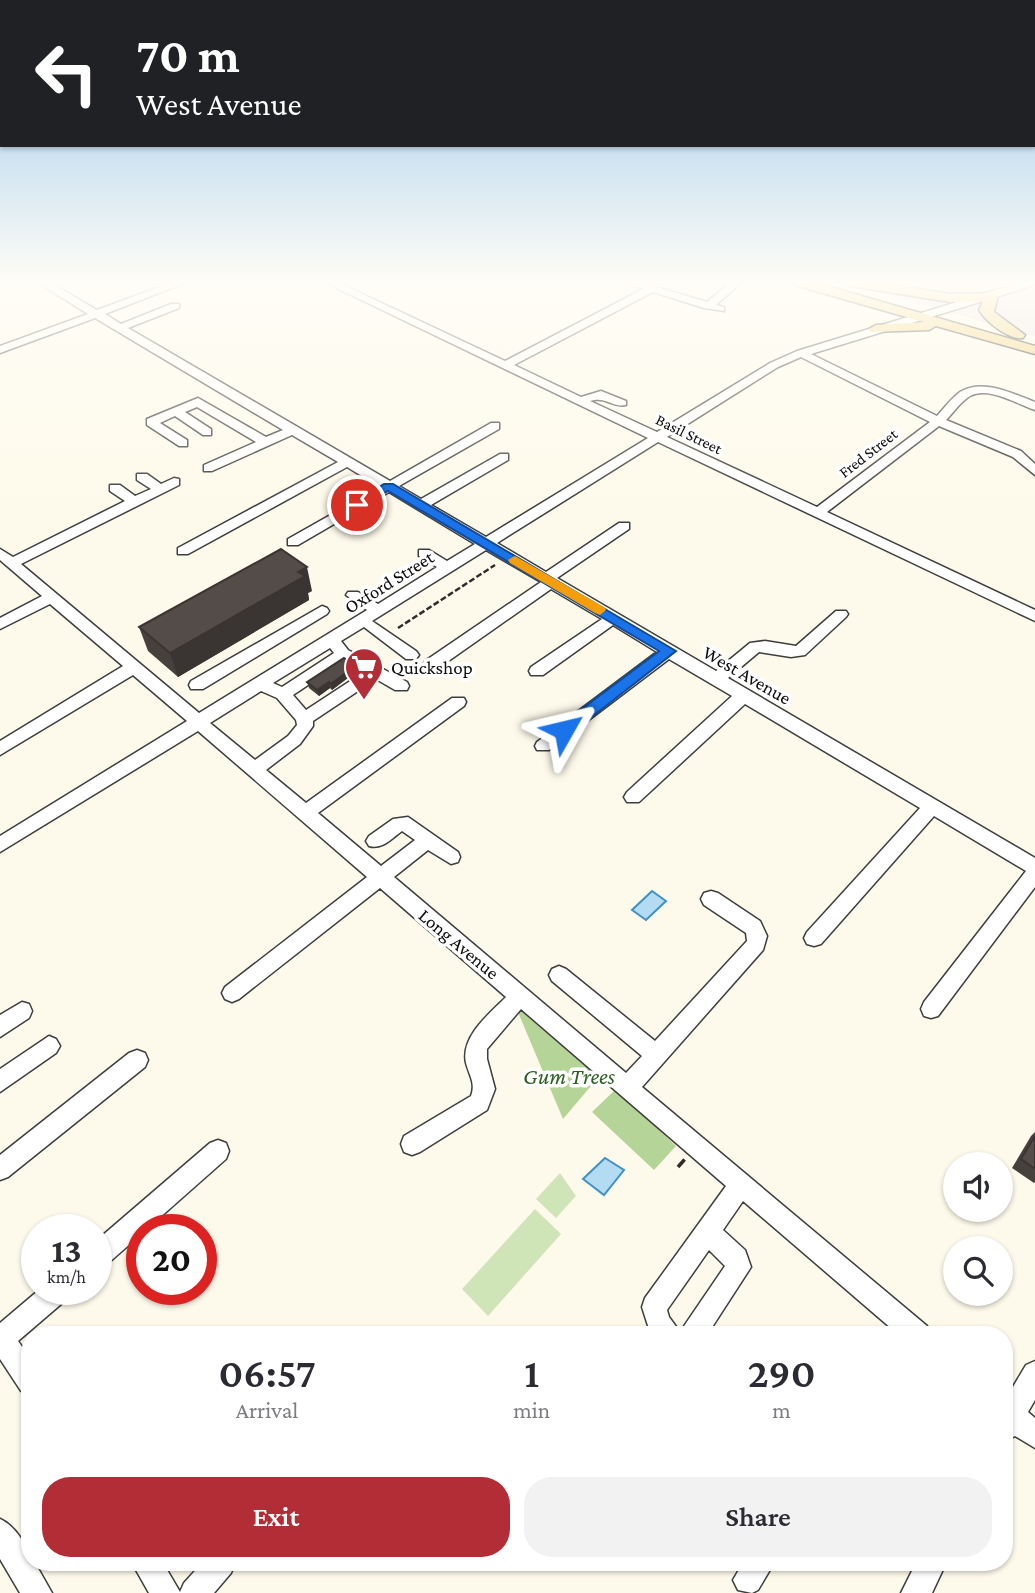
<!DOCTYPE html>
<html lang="en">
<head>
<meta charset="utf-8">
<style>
	:root { --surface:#fff; --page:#f2f2f3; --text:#2b2b33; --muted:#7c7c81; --accent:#b22d36 }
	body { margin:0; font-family:"Crimson Pro",serif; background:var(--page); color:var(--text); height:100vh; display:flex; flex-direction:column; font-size:26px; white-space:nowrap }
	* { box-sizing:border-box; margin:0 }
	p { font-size:23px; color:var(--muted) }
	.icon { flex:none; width:38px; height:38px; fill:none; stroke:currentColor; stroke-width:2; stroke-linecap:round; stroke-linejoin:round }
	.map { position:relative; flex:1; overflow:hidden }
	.sheet { position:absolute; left:21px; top:1326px; width:992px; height:245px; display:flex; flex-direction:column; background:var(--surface); border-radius:28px; box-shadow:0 2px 5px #0004 }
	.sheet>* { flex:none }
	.banner { position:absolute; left:0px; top:0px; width:1036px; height:147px; box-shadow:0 2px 5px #0004; background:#202124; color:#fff; overflow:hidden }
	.fabs { position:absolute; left:943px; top:1152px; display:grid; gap:14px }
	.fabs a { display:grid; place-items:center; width:70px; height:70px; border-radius:50%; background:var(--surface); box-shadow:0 2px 5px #0004; font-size:35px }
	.speed { position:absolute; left:21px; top:1214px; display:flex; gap:14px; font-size:35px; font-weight:700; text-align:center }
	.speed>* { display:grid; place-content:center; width:91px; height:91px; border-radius:50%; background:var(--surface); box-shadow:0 2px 5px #0004; line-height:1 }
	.speed small { font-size:18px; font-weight:400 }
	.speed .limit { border:10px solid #d22; background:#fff; color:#111 }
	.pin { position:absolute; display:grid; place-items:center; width:60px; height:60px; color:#fff; margin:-30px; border:4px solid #fff; border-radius:50%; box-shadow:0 2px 7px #0007 }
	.me { position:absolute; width:77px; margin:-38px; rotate:53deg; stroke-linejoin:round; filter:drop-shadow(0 0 5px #0008) }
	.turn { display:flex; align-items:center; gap:24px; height:147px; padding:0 21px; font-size:32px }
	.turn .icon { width:91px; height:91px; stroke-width:2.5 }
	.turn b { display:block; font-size:49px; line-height:60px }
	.eta { display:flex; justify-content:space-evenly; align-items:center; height:119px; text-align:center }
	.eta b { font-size:42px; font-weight:600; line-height:49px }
	.primary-button { display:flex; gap:14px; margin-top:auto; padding:14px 21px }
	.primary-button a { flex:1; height:80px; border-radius:28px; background:var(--accent); color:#fff; font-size:28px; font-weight:600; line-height:80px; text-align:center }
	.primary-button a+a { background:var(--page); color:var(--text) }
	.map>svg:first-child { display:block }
</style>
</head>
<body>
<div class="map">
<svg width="1035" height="1593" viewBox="0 0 1035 1593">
	<rect width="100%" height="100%" fill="#fefaeb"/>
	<polygon fill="#e9e0ea" points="845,282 1035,282 1035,337"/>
	<g fill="#d0e5b7">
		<polygon points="560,1173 576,1196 556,1218 536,1199"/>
		<polygon points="535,1209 561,1234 488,1316 462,1289"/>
	</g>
	<g fill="#b4d597">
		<polygon points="512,998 602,1073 563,1119"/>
		<polygon points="616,1089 676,1146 654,1170 592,1112"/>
	</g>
	<g fill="#b3dbf2" stroke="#3e91c4" stroke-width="2">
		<polygon points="652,891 666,901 646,920 632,910"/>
		<polygon points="605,1158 624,1170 604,1195 583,1179"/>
	</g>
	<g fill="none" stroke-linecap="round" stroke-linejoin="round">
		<defs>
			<g id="minor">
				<path d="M 37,282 L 49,282 L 97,310 L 173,282 L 187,282 L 105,314 L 121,324 L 171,304 L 179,304 L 179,308 L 128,328 L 390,481 L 491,423 L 499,423 L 499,429 L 399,486 L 421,499 L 500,454 L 508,454 L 508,460 L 431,505 L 486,537 L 648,438 L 324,282 L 337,282 L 505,361 L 643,289 L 625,282 L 640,282 L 707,302 L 731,282 L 742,282 L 716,305 L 724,307 L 724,311 L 704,308 L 653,292 L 514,365 L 581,397 L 601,391 L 626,401 L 626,405 C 611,408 607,396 590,401 L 657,432 L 770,363 L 797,351 L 1022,282 L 1035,282 L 1035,285 L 811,354 L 937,416 C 944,408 952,398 960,392 C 983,378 1013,394 1035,402 L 1035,410 C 1017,404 989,386 970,396 C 961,401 953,413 946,420 L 1021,451 L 1035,464 L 1035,475 L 1013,457 L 939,426 L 827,512 L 1035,610 L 1035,621 L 658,442 L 497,543 L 546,572 L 619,523 L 629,523 L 629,529 L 557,578 L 716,671 L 750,643 L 765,641 L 796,646 L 836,611 L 846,611 L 848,614 L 846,617 L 805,655 L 791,657 L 759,652 L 728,678 L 1035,858 L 1035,887 L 938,1016 L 931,1018 L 924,1016 L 921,1009 L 924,1002 L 1026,871 L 934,816 L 821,944 L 814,946 L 807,944 L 804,938 L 807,932 L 920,808 L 745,704 L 639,802 L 627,802 L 624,797 L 627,792 L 732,696 L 669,659 L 549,750 L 537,750 L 535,746 L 537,742 L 657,652 L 613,625 L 543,675 L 531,675 L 529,671 L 531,667 L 602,619 L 551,589 L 437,669 L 425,669 L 423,665 L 425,661 L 541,582 L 486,550 L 372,621 L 416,651 L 419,655 L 416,659 L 406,659 L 364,627 L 341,641 L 348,650 L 407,682 L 409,686 L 407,690 L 395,690 L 376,679 L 313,721 L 313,726 L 300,744 L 266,770 L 306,803 L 452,698 L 464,698 L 466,702 L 464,706 L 318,813 L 381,866 L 415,840 L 402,831 C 392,838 382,850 369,846 L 366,841 L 369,836 L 393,819 L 408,817 L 458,852 L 460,857 L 458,862 L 451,864 L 428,850 L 394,877 L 626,1073 L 642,1056 L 552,981 L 549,975 L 552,969 L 559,966 L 566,969 L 655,1041 L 747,941 L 746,933 L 704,905 L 701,899 L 704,893 L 711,891 L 718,893 L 760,921 L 767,936 L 763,950 L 642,1087 L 927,1326 L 931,1335 L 899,1335 L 743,1201 L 723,1230 L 745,1250 L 751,1267 L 707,1335 L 651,1335 L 642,1307 L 645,1298 L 726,1186 L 521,1009 L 487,1049 L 487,1059 L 495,1089 L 487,1110 L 420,1152 L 412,1155 L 404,1152 L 401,1144 L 404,1136 L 471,1096 C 476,1083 469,1075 466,1063 C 460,1037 490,1013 506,997 L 380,888 L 239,999 L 232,1002 L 225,999 L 222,993 L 225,987 L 367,877 L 198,731 L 0,852 L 0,836 L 187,721 L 133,675 L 0,755 L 0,741 L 123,666 L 50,604 L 0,629 L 0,618 L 42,596 L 0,560 L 0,549 L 13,557 L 125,501 L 110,491 L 110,485 L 120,485 L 135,496 L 151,489 L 137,480 L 137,474 L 147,474 L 161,484 L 174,478 L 179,479 L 179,485 L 21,564 L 199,713 L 367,610 L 346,595 L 348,592 L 358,592 L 378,604 L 437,567 L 419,556 L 419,550 L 429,550 L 447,561 L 475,544 L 389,492 L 298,545 L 288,545 L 288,539 L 380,487 L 347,467 L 188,554 L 178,554 L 178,548 L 338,462 L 292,435 L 212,471 L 204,471 L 204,465 L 256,442 L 197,407 L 185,412 L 211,429 L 211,435 L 203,435 L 175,416 L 160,423 L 187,440 L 187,446 L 179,446 L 147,425 L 147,419 L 198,398 L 266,437 L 283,430 L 95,318 L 0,353 L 0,346 L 88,314 ZM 801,357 L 930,422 L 817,507 L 667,437 L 778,367 ZM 330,648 L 334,653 L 282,687 L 273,683 ZM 344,661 L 364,672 L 306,710 L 293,695 ZM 261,691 L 277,698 L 296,720 L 297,725 L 288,736 L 255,760 L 210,723 ZM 709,1250 L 725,1266 L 680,1332 L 669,1317 L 667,1310 Z"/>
				<polygon points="322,606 327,608 329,611 327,614 203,689 191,689 189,685 191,681"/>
				<polygon points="22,1002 29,1004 32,1011 29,1018 0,1037 0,1015"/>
				<polygon points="49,1036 56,1039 60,1046 56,1053 0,1092 0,1069"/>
				<polygon points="137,1050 145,1053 148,1060 145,1067 8,1177 0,1180 0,1155 129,1053"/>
				<polygon points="218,1140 226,1143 229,1151 226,1159 105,1266 96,1269 96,1241 210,1143"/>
				<polygon points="39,1290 70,1290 67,1299 18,1341 30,1358 30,1395 21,1391 0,1359 0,1323"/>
				<polygon points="1035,1361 1035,1400 1028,1412 1035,1418 1035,1448 1015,1436 1004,1442 1004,1396 1007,1397 1026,1365"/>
				<path d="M 0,1519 C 14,1525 30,1547 30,1563 L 35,1563 L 52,1593 L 20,1593 L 0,1559 Z"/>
				<polygon points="132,1563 163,1563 180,1592 184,1583 202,1563 235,1563 231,1573 214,1593 149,1593"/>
				<polygon points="743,1563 774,1563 758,1590 752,1593 738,1590 733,1580"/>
				<polygon points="916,1563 946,1563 932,1593 901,1593"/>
			</g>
			<g id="major">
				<polygon points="793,282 813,282 1035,346 1035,354 936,326 929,330 871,332 869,329 876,325 924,322 794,285"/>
				<path d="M 844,282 L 874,282 L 950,294 L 996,293 L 998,296 L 994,312 L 1025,335 L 1023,338 C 1009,340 986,322 979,310 L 983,301 L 950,302 L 850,286 Z"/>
			</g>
		</defs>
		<use href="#minor" stroke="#3e3e3e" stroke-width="3"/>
		<use href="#major" stroke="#1c1c1c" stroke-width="3"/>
		<polyline stroke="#2d2d2d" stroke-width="2.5" stroke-dasharray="6 2.5" stroke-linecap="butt" points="398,628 495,565"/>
		<polyline stroke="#2d2d2d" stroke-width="3.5" stroke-dasharray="10 5" stroke-linecap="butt" points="678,1167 685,1159"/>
		<use href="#minor" fill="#fff" fill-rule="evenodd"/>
		<use href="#major" fill="#f0cc69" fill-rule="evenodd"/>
	</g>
	<g fill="#47413e">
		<polygon points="312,591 308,593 309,600 178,677 148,651 139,627"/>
		<polygon points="356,665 357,671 332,690 330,688 319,696 309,688 307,682"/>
		<polygon points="1035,1132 1035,1182 1034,1183 1012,1168 1031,1136"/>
	</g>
	<g fill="#3a3532">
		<polygon points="307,567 312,591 308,593 309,600 178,677 170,653"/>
		<polygon points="356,665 357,671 332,690 331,684"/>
		<polygon points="329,682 330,688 319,696 317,690"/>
	</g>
	<g fill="#534c48" stroke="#3a3532" stroke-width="2">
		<polygon points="281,549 307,567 298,572 305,576 170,653 139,627"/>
		<polygon points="344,658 356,665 331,684 329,682 317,690 307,682"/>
		<polygon points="1035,1136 1035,1169 1021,1159"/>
	</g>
	<linearGradient id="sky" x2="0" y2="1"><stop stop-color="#93c4ec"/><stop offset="0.56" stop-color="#fffdf6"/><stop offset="1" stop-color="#fffdf6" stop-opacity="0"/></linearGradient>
	<rect width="1035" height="505" fill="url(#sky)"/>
	<polygon fill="#1a73e8" stroke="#114b97" stroke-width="2" points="384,484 393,484 676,651 570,734 559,734 557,730 559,726 659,651 388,491 361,507 351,505"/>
	<polygon fill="#f59e0b" points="515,556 604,607 606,610 600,615 595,613 510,563 508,560"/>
	<defs>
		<symbol id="supermarket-pin" viewBox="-11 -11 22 30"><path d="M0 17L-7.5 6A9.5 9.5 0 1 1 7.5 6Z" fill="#b22d36" stroke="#fff"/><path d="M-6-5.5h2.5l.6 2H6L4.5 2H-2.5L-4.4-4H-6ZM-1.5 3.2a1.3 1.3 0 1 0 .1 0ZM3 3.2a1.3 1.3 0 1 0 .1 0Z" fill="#fff"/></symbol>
	</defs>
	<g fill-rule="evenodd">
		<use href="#supermarket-pin" x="342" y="645" width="44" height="60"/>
	</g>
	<g text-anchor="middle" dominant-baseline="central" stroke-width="7" stroke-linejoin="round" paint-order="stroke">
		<g font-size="16" fill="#0b0b0b" stroke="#fff">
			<text transform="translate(689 434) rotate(26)">Basil Street</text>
			<text transform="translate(868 453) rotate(-38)">Fred Street</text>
		</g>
		<g font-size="19" fill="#0b0b0b" stroke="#fff">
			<text transform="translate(389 582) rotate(-32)">Oxford Street</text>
			<text transform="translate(747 675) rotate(30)">West Avenue</text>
			<text transform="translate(459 944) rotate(40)">Long Avenue</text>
		</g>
		<g font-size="19" fill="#0b0b0b" stroke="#fff" text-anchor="start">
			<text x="391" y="667">Quickshop</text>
		</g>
		<g font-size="23" font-style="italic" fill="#2e5e20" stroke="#fff">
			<text x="569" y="1076">Gum Trees</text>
		</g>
	</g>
</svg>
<div class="fabs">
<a><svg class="icon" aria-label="sound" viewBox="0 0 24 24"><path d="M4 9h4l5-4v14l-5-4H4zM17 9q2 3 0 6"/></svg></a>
<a><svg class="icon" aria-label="search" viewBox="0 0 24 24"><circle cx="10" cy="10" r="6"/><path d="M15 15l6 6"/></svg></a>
</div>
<div class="speed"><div>13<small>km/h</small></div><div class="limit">20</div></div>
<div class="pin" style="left:357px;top:505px;background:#d93025"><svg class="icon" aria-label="arrive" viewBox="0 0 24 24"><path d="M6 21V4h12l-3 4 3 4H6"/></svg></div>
<svg class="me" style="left:564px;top:730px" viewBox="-20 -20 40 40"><path d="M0-17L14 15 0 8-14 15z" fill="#1a73e8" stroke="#fff" stroke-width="4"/></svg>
<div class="banner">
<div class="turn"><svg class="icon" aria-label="left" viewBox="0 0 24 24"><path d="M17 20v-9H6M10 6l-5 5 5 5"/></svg><div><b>70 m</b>West Avenue</div></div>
</div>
<section class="sheet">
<div class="eta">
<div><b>06:57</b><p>Arrival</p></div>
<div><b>1</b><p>min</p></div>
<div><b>290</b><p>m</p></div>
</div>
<div class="primary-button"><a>Exit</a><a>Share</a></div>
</section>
</div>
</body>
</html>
